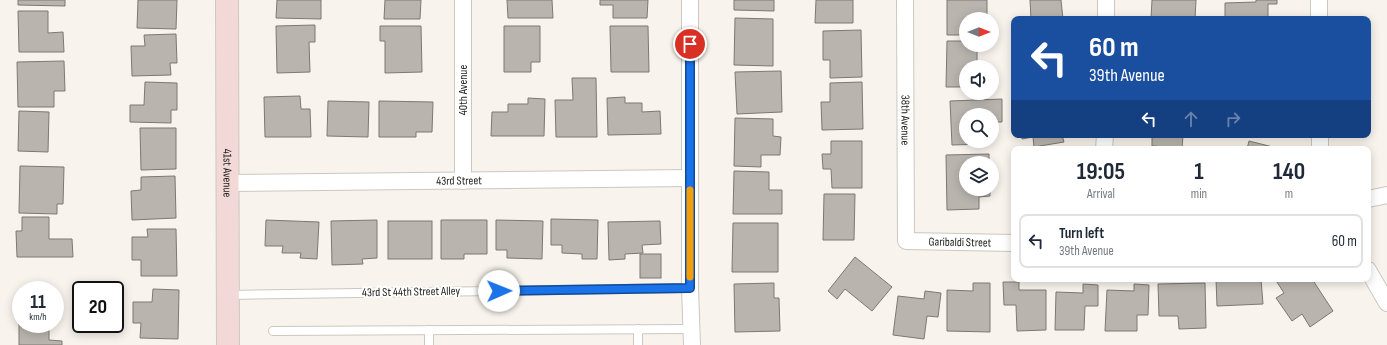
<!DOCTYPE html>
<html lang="en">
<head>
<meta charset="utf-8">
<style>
	:root { --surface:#fff; --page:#f2f2f3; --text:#1f2937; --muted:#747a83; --line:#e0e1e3 }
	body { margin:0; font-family:"Sofia Sans Condensed",sans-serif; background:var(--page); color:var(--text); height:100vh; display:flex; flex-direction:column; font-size:15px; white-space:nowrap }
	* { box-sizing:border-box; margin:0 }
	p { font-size:13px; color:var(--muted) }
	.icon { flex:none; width:22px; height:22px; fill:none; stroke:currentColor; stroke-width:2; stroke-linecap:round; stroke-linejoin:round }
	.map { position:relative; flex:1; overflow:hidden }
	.side { position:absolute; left:1011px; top:146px; width:360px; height:136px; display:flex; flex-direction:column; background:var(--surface); border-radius:8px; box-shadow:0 2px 10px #0003 }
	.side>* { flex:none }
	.banner { position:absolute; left:1011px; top:16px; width:360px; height:122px; border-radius:8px; box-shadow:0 2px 10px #0003; background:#1a4fa0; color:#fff; overflow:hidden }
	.needle { width:26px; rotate:90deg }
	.fabs { position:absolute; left:959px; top:12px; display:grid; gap:8px }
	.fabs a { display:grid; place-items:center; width:40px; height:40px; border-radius:50%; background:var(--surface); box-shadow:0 2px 10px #0003; font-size:20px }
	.speed { position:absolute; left:12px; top:281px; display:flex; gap:8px; font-size:20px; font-weight:700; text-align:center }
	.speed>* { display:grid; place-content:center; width:52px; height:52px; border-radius:50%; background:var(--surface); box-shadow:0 2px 10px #0003; line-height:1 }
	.speed small { font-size:10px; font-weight:400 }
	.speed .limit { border:2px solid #111; border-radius:6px; background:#fff; color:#111 }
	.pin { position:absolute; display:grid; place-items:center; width:34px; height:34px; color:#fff; margin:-17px; border:2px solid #fff; border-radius:50%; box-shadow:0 1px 4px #0007 }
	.me { position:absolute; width:44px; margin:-22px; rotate:89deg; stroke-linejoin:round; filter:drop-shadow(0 0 3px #0008) }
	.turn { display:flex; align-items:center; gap:14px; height:84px; padding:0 12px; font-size:18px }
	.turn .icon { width:52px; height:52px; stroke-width:2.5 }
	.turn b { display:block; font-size:28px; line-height:34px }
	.lanes { display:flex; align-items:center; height:38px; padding:0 12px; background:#0003; justify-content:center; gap:20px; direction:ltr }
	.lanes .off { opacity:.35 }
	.eta { display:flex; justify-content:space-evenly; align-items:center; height:68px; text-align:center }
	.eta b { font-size:24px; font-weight:700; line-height:28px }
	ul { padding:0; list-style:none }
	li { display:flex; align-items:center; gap:12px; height:54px; margin:0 8px 6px; padding:0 4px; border:2px solid var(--line); border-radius:8px }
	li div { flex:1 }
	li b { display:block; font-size:15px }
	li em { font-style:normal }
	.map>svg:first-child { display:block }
</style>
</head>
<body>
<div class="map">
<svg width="1387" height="345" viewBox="0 0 1387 345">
	<rect width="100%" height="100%" fill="#f8f3ec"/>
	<g fill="#b9b5ae" stroke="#7c7872">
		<polygon points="18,0 65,0 65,6 18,5"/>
		<polygon points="138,0 177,0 176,29 137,28"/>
		<polygon points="277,0 321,0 321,19 276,18"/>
		<polygon points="385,0 421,0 420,19 384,19"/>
		<polygon points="507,0 552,0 553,18 508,18"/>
		<polygon points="600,0 648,0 647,18 613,18 613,5 600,5"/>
		<polygon points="734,0 774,0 774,11 734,10"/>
		<polygon points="816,0 853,0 853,23 815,23"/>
		<polygon points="947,0 987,0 987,18 966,19 966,35 947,35"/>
		<polygon points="1030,0 1061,0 1063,19 1031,19"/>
		<polygon points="1152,0 1196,0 1195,19 1151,19"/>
		<polygon points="1256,0 1277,0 1277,4 1268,4 1268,19 1225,19 1225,3 1256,2"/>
		<polygon points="18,11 48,11 48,33 63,32 64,52 19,52"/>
		<polygon points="735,18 773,19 773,66 734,65"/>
		<polygon points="315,25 315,42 309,42 310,72 277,73 276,26"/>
		<polygon points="380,26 421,26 422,72 385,73 385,41 380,41"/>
		<polygon points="504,26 540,26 540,62 531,62 531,72 504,72"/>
		<polygon points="610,26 648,26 649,72 611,72"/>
		<polygon points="861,30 862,77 830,78 830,60 823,60 823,31"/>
		<polygon points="176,34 177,63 170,63 171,75 132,76 131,46 145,46 144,35"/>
		<polygon points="947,41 966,41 966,45 977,45 977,63 988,63 988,67 966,67 966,87 946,87"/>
		<polygon points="64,61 65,91 54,91 54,107 18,107 17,62"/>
		<polygon points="781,71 782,112 737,114 735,72"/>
		<polygon points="572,78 596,78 597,137 556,137 555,100 573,100"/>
		<polygon points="145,82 177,83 177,110 171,110 171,123 130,122 130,105 144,105"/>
		<polygon points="862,82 863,129 822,130 821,102 830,102 830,83"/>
		<polygon points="300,96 301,109 310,109 311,137 265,137 264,97"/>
		<polygon points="625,97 625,103 642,103 642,112 660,111 661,134 608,135 607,98"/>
		<polygon points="528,98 545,99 544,136 491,136 492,112 508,112 508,104 528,104"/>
		<polygon points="1002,99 1002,122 992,122 992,115 966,115 966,141 987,141 987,144 952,145 950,101"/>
		<polygon points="328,101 369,102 368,137 327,136"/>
		<polygon points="379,101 433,102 432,132 416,132 416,137 379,137"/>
		<polygon points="19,111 49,112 48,152 18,151"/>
		<polygon points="735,118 773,119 773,136 781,137 780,155 761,155 761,167 734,166"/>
		<polygon points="140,128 176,128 176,169 141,170"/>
		<polygon points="1021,135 1062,135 1064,142 1034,147 1033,137 1022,139"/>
		<polygon points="1152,135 1193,135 1193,136 1183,136 1182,148 1152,146"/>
		<polygon points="831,141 862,141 862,188 832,188 831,169 823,169 822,154 831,154"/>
		<polygon points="1249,141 1277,148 1277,149 1247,149"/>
		<polygon points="989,154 989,163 966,163 966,189 990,189 990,196 979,197 979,209 947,210 946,155"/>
		<polygon points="20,166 64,167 63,204 57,204 57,214 19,213"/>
		<polygon points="734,171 769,172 769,190 782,190 782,214 733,214"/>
		<polygon points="175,176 176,218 132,220 131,191 141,190 141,177"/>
		<polygon points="824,194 855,194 854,240 823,240"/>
		<polygon points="22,217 49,217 49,239 72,239 73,257 17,257 16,231 22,231"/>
		<polygon points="551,219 598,220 597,259 582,259 582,254 562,253 562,245 551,245"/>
		<polygon points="266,220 319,222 317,259 300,258 301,253 282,253 283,246 265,246"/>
		<polygon points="377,220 377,258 362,259 363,264 332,265 331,221"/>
		<polygon points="441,220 487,220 487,254 464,254 464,259 441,259"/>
		<polygon points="496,220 543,221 542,259 507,258 507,250 496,250"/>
		<rect x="388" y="221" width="44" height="38"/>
		<polygon points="660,221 661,244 642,245 643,253 625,254 625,259 609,260 608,222"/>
		<polygon points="733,223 778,223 778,272 732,272"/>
		<polygon points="147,229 176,229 177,276 141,276 141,260 132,260 132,237 148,237"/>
		<rect x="640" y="254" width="21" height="24"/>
		<polygon points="855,257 892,287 872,311 845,289 837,299 828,291"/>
		<polygon points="1216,279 1261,279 1263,304 1217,306"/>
		<polygon points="1275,279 1312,279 1333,311 1310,327 1302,314 1292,321 1276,298 1284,293"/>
		<polygon points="1003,282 1019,282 1019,290 1046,290 1046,330 1017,331 1016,305 1004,305"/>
		<polygon points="774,283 774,298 779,298 780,331 735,332 734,284"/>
		<polygon points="973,283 990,283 990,332 947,331 947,290 973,291"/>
		<polygon points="1205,283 1206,328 1179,329 1178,316 1159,316 1158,284"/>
		<polygon points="1083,284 1098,285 1098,306 1085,306 1084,330 1055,330 1056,292 1083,293"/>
		<polygon points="1134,284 1149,285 1148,315 1137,315 1137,331 1105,331 1107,290 1134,291"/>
		<polygon points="153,289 179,290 178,339 140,338 141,323 133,323 133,302 152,302"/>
		<polygon points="925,291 941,293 938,317 927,316 924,339 893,335 898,296 924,299"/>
		<polygon points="19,323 49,324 49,340 62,341 62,345 19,345"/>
	</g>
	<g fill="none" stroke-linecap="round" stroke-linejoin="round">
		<defs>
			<g id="lane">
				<polyline points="229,295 690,288"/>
				<polyline points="429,330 429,345"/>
				<polyline points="273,331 691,329"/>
				<polyline points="638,345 638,329"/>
			</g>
			<g id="street">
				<polyline points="463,0 463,181"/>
				<polyline points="690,0 690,288 692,345"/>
				<path id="s1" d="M 905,0 L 906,241 L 1014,243"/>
				<polyline points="1319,0 1319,19"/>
				<polyline points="1106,19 1106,0"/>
				<polyline points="1320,135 1320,149"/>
				<polyline points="1104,149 1105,135"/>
				<path id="s2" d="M 228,183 L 690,178"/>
				<polyline points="1368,199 1387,195"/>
				<polyline points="1368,270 1387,303"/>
			</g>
			<g id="secondary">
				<path id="s3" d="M 227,0 L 228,345"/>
			</g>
		</defs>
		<use href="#lane" stroke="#ccc8c0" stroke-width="10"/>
		<use href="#street" stroke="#ccc8c0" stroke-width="18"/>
		<use href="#secondary" stroke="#ccc8c0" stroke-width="24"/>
		<use href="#lane" stroke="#fff" stroke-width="8"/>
		<use href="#street" stroke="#fff" stroke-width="16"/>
		<use href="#secondary" stroke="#f2d9d7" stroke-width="22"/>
	</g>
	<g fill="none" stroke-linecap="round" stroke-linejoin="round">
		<defs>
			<polyline id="route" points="499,291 690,288 690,44"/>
		</defs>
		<use href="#route" stroke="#114b97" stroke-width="10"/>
		<use href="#route" stroke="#1a73e8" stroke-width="7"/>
		<polyline stroke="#f59e0b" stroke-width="7" points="690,190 690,277"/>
	</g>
	<g text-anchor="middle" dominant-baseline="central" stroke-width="4" stroke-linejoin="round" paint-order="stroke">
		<g font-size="12" fill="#242320" stroke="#fff">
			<text transform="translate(463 90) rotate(-90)">40th Avenue</text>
			<text stroke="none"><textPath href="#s1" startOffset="120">38th Avenue</textPath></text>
			<text stroke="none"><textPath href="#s3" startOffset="173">41st Avenue</textPath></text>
			<text stroke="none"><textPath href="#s2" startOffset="231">43rd Street</textPath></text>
			<text stroke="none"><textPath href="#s1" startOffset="295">Garibaldi Street</textPath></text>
			<text transform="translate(411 292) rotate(-1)">43rd St 44th Street Alley</text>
		</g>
	</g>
</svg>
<div class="fabs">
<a><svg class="needle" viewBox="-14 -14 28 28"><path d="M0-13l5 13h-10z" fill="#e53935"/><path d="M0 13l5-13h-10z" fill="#747a83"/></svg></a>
<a><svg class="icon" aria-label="sound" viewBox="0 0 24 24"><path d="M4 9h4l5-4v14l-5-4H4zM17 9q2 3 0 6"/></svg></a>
<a><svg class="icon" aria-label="search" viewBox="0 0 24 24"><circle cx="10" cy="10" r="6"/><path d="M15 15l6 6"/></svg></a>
<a><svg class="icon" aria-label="layers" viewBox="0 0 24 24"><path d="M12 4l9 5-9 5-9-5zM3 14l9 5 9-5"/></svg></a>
</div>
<div class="speed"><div>11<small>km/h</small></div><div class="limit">20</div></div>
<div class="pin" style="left:690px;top:44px;background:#d93025"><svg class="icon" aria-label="arrive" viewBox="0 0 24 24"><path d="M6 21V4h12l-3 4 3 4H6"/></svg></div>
<svg class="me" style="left:499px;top:291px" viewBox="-20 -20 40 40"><circle r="19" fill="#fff"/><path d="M0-13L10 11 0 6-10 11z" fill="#1a73e8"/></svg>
<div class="banner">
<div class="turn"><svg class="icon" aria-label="left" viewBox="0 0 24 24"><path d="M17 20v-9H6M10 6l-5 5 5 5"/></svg><div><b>60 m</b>39th Avenue</div></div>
<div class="lanes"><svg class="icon" aria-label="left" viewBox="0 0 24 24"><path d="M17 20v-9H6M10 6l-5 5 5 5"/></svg><svg class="icon off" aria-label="ahead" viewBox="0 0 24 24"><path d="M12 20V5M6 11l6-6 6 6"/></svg><svg class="icon off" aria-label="right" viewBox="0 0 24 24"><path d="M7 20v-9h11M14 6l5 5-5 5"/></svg></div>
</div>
<section class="side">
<div class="eta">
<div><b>19:05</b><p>Arrival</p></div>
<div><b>1</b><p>min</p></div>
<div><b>140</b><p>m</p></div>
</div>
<ul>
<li><svg class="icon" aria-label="left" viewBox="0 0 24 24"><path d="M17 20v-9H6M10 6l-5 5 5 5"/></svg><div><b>Turn left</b><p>39th Avenue</p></div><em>60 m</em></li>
</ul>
</section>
</div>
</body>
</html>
